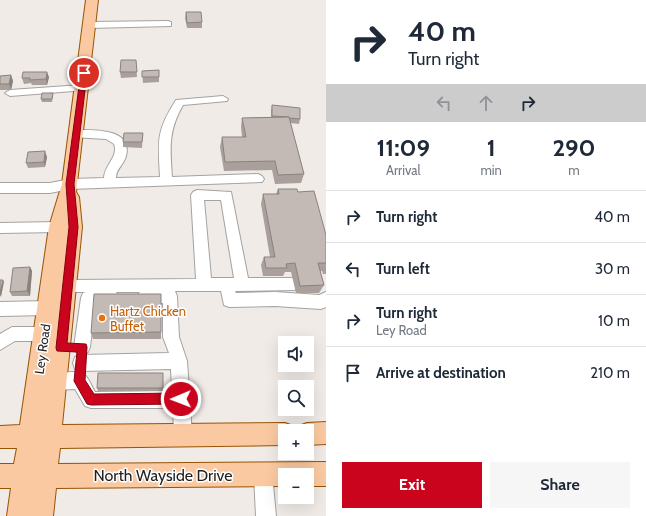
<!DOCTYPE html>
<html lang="en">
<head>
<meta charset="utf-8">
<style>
	:root { --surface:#fff; --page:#f6f6f7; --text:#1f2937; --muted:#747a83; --line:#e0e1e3; --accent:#ca041c }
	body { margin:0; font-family:Cabin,sans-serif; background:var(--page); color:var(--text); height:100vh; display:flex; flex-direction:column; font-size:15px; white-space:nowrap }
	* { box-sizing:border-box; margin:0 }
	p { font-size:13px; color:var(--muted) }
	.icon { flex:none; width:22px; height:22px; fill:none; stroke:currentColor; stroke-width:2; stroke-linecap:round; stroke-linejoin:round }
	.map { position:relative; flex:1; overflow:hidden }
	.sheet { display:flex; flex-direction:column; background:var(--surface); width:320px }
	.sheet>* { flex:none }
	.hud { background:#fff; color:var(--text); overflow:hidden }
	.controls { position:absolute; left:278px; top:336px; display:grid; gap:8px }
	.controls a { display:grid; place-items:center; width:36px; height:36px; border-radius:0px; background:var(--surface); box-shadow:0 4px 16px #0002; font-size:20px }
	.pin { position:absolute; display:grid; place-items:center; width:34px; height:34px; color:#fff; margin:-17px; border:2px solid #fff; border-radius:50%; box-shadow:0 1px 4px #0007 }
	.me { position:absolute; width:44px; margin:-22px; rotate:269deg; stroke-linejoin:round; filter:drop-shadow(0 0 3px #0008) }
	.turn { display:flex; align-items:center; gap:14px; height:84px; padding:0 16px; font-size:18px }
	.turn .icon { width:52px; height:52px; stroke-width:2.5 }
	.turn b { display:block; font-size:28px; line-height:34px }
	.lanes { display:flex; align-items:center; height:38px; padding:0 16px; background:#0003; justify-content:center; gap:20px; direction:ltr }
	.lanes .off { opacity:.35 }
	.eta { display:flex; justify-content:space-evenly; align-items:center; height:68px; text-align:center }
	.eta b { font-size:24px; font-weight:700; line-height:28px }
	.primary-button { display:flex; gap:8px; margin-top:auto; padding:8px 16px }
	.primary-button a { flex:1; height:46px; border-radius:0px; background:var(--accent); color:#fff; font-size:16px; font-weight:700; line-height:46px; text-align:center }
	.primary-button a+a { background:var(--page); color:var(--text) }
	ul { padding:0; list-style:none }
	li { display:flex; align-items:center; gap:12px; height:52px; padding:0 16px; border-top:1px solid var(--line) }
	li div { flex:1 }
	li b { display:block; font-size:15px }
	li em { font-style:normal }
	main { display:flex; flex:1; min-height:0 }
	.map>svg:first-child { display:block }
</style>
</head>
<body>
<main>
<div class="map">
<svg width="326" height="516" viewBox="0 0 326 516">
	<rect width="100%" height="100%" fill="#f0ebe6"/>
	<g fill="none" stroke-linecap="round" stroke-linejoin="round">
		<defs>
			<g id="minor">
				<polygon points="168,21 171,22 171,26 89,28 84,25 89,22"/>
				<polygon points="82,85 86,86 87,88 86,90 10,96 5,93 10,90"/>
				<path d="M 223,96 L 228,99 L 227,101 L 183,105 C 168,131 170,148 172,177 L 258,174 L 262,176 L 264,179 L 262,182 L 70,189 L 50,193 L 0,193 L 0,183 L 50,183 L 70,179 L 104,178 C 104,165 119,157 114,144 L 106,139 L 72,137 L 70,134 L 72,131 L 76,130 C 93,130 133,128 126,156 C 124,165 116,168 116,178 L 160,177 C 158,141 156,131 176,100 Z"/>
				<path d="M 197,190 L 231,192 L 248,278 L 294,278 L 299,280 L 301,284 L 299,288 L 294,290 L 235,291 L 236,293 L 275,292 L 319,295 L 326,292 L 326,307 L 321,309 L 275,306 L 229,307 L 224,305 L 221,291 L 175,291 L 177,296 L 179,337 L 187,361 L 192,435 L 189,441 L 183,444 L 177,441 L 174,435 L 173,408 L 91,408 L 85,406 L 75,389 L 57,390 L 51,388 L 49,382 L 51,376 C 59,373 78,369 85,375 C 89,379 92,387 95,392 L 172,391 L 171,369 L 81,371 L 75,369 L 73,363 L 75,357 L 81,355 L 169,353 L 163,337 L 163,303 L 143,304 L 138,302 L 136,297 L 140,292 L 116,292 L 119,297 L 117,302 L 95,304 L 90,347 L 88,352 L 82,354 L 76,352 L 74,347 L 81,298 L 83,293 L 86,292 L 68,292 L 63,290 L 61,286 L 63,282 L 68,280 L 196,279 L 191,195 L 193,192 ZM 204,200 L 221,200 L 234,278 L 211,278 Z"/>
				<polygon points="58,222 63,223 65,227 63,231 58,232 0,233 0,223"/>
				<polygon points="48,301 53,303 56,308 53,313 48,315 0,316 0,302"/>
				<polygon points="12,327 45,327 50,329 53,334 50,339 45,341 15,341 0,350 0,334"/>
				<polygon points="263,465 270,467 272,474 276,516 256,516 254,474 256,467"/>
			</g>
			<g id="major">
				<polygon points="86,0 98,0 76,192 79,197 82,227 62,425 285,423 293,426 295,431 285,431 285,445 60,448 58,464 326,462 326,486 307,486 307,475 285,475 285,486 56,488 53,516 7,516 11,488 0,488 0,464 14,464 17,448 0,448 0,426 20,425 49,227 62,184"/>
				<polygon points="326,422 326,444 307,445 307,431 297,431 299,426 307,423"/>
			</g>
		</defs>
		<use href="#minor" stroke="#a3a3a3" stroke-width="2"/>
		<use href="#major" stroke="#975403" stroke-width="2"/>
		<use href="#minor" fill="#fff" fill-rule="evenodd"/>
		<use href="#major" fill="#fac9a1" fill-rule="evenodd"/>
	</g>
	<g fill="#a9a09c">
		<polygon points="186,12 202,22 202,28 187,28 185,18"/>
		<polygon points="136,60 137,77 121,78 120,72"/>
		<polygon points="159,70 159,82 143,83 142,71"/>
		<polygon points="11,75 13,81 11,90 0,90 0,76"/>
		<polygon points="49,77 47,85 32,85 31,83 24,84 22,78"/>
		<polygon points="53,93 53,96 52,102 42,102 41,99"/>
		<polygon points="272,105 300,119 299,124 290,123 304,174 301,183 275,184 272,170 224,171 220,147 222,137 242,137 241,127 242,118 271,117 271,111"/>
		<polygon points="143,133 142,148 123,147 123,142"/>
		<polygon points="47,157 45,167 28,168 26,163"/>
		<polygon points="278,189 298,192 326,235 326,274 323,274 322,271 320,271 324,285 319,293 296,293 291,272 285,272 283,276 263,276 261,265 264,257 270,257 261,204 263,194 276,194"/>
		<polygon points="30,267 32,271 30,296 12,296 10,292"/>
		<polygon points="161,294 161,339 93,339 91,333"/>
		<polygon points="163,373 163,391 98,391 97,388"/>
	</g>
	<g fill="#89827f">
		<polygon points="47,72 49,77 47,85 46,79"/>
		<polygon points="11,75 13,81 11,90 9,84"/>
		<polygon points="45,151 47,157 45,167 44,162"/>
		<polygon points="30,267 32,271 30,296 27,291"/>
		<polygon points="3,280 4,282 1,297 0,295 0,293"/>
	</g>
	<g fill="#c4bab5" stroke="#89827f">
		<polygon points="186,12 201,12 202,22 187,23"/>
		<polygon points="121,60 136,60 137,72 120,72"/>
		<polygon points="159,70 159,77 142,77 142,71"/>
		<polygon points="23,72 47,72 46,79 30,80 30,78 22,78"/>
		<polygon points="11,75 9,84 0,84 0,76"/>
		<polygon points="42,93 53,93 52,99 41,99"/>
		<polygon points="272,105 300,108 300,119 289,118 289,117 272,116"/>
		<polygon points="289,117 304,174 278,175 275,161 225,162 222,137 246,137 242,118"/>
		<polygon points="124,133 143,133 142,142 123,142"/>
		<polygon points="45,151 44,162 26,163 28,152"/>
		<polygon points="278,189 297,189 298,192 314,191 326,235 326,263 318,263 324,285 300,286 295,263 286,264 287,268 266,268 264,257 275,257 263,194 279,194"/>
		<polygon points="30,267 27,291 10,292 13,268"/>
		<polygon points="0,280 3,280 0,293"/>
		<polygon points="94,294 161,294 161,332 91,333"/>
		<polygon points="98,373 163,373 163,388 97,388"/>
	</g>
	<polygon fill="#ca041c" stroke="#830312" points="81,71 87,73 74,184 78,227 67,343 86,344 87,347 85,380 94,394 181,393 185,395 187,399 185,402 181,404 91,405 87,404 74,381 77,352 57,351 56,348 69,227 66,184"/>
	<circle fill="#e8710a" stroke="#fff" stroke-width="1.5" cx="102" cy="318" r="4"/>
	<g text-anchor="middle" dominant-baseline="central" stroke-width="3" stroke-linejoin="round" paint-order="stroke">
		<g font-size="13" fill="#c56008" stroke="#fff" text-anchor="start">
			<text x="110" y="311">Hartz Chicken<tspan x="110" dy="15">Buffet</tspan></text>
		</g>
		<g font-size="13" fill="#1f1f1f" stroke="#fff">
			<text transform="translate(42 349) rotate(-82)">Ley Road</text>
		</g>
		<g font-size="16" fill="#1f1f1f" stroke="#fff">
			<text x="163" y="475">North Wayside Drive</text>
		</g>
	</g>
</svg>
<div class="controls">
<a><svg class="icon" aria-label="sound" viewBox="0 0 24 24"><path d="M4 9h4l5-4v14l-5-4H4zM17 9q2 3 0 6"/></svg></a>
<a><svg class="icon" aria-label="search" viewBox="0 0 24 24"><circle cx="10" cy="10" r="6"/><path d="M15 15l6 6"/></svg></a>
<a>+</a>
<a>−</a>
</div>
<div class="pin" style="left:84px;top:73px;background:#d93025"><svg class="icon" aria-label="arrive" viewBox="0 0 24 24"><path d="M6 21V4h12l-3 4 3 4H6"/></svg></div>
<svg class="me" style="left:181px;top:399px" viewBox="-20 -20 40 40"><circle r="17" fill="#ca041c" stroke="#fff" stroke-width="3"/><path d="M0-11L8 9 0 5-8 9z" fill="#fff"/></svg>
</div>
<section class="sheet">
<div class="hud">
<div class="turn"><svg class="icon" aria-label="right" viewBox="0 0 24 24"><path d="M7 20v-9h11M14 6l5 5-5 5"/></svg><div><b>40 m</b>Turn right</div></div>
<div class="lanes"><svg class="icon off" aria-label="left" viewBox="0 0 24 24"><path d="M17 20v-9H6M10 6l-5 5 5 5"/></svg><svg class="icon off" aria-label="ahead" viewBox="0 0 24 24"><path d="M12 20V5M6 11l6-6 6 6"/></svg><svg class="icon" aria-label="right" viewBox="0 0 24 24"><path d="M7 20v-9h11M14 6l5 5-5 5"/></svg></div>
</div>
<div class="eta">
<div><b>11:09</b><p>Arrival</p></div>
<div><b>1</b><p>min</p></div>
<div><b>290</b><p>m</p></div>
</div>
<ul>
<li><svg class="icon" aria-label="right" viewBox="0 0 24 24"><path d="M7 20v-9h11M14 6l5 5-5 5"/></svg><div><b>Turn right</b></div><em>40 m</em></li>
<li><svg class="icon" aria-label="left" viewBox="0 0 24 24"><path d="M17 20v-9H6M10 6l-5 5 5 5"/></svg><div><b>Turn left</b></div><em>30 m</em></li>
<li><svg class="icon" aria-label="right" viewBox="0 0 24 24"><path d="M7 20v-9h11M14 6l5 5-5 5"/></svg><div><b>Turn right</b><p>Ley Road</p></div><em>10 m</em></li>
<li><svg class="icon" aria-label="arrive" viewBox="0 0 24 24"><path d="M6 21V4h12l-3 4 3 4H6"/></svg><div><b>Arrive at destination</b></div><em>210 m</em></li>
</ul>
<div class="primary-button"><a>Exit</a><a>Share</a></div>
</section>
</main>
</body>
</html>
